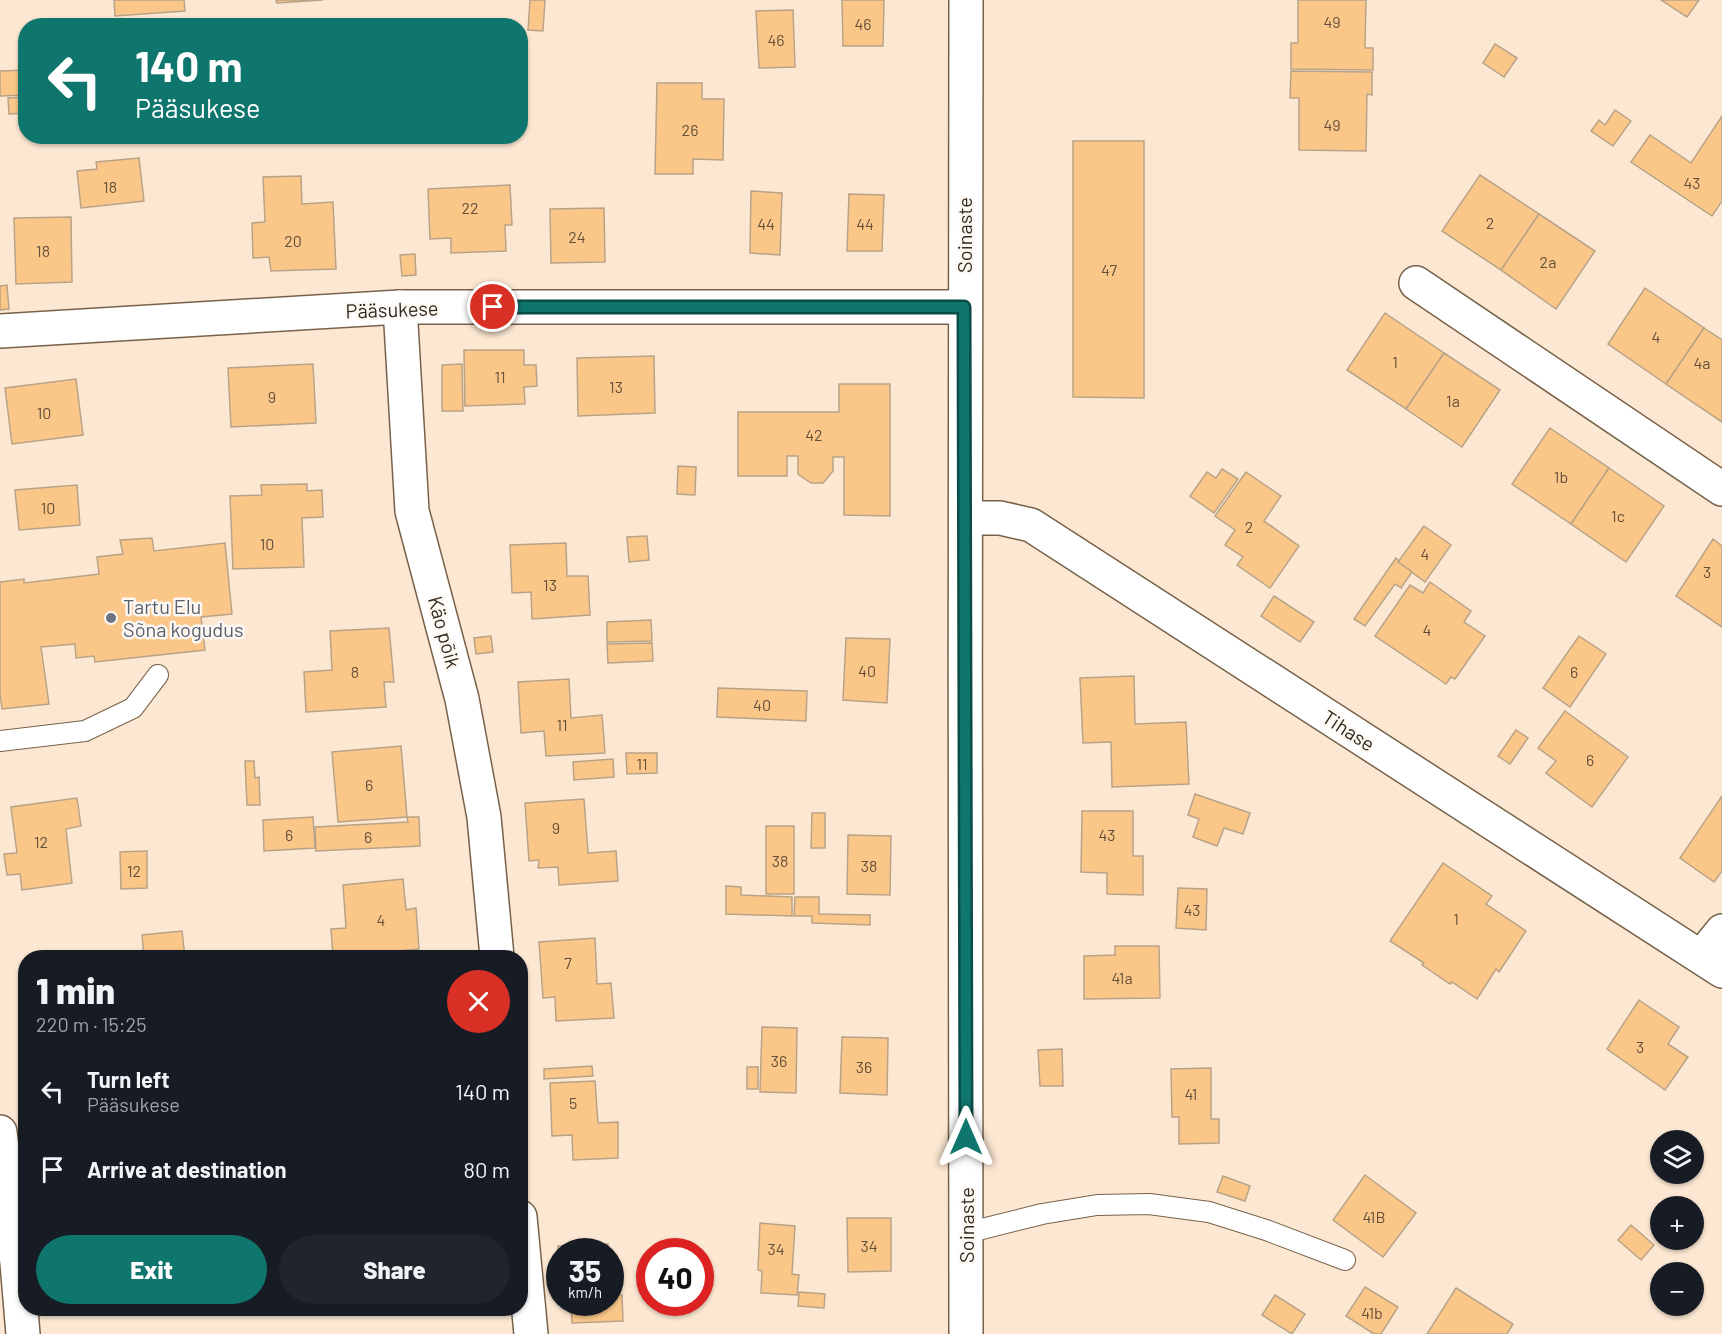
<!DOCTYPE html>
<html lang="en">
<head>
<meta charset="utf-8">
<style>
	:root { --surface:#171b24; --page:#20242c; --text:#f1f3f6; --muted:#9ea1a6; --accent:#0f766e }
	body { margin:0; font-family:Barlow,sans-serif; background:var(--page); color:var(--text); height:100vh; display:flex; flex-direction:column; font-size:22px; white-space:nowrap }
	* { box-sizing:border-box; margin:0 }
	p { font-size:20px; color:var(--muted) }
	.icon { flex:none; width:33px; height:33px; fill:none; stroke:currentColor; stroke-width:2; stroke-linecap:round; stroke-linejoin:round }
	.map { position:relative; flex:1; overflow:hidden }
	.side { position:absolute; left:18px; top:950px; width:510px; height:366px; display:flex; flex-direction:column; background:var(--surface); border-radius:24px; box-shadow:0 2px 4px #0004 }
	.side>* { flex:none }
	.top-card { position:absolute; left:18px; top:18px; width:510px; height:126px; border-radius:24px; box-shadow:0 2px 4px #0004; background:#0f766e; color:#fff; overflow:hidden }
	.buttons { position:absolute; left:1650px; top:1130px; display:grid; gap:12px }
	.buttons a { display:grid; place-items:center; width:54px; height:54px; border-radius:50%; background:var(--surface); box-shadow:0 2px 4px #0004; font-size:30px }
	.speed { position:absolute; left:546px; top:1238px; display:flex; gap:12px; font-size:30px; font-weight:700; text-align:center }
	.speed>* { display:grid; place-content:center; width:78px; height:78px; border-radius:50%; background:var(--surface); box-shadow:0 2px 4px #0004; line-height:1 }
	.speed small { font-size:15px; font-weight:400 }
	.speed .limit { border:9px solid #d22; background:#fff; color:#111 }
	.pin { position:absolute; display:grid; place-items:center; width:51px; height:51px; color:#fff; margin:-26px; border:3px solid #fff; border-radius:50%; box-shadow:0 2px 6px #0007 }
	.me { position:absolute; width:66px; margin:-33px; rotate:0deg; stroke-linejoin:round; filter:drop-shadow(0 0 4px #0008) }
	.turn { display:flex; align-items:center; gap:21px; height:126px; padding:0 18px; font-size:27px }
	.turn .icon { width:78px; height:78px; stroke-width:2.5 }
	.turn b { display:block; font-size:42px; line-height:51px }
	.round { display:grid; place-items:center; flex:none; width:63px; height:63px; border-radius:32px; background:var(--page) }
	.head { display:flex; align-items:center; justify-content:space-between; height:102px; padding:0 18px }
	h1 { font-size:36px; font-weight:800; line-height:45px }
	.primary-button { display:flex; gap:12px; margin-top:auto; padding:12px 18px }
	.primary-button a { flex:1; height:69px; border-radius:36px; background:var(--accent); color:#fff; font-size:24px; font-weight:800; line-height:69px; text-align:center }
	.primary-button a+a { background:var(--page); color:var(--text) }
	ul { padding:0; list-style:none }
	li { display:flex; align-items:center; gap:18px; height:78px; padding:0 18px }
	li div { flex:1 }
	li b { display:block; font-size:22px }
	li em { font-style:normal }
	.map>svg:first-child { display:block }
</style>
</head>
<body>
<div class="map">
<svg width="1722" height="1334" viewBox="0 0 1722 1334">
	<rect width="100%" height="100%" fill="#fce8d2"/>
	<g fill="#fbc789" stroke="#b9a388" stroke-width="1.5">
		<polygon points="114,0 184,0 185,11 115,16"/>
		<polygon points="276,0 323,0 277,3"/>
		<polygon points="530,0 545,0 543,31 528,30"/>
		<polygon points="842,0 884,0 883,46 843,46"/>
		<polygon points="1298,0 1366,0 1365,48 1373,48 1373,70 1291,69 1291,43 1298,43"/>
		<polygon points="1661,0 1699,0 1687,17"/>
		<polygon points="793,10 795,67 759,68 756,11"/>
		<polygon points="1495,44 1517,58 1504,77 1483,63"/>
		<polygon points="26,70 26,95 0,96 0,71"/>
		<polygon points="1291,71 1372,72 1372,95 1367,94 1366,151 1299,150 1299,98 1290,98"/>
		<polygon points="657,83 702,83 702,99 724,99 723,160 693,159 693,174 655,174"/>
		<polygon points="26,97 26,113 9,114 8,98"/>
		<polygon points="1615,110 1631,121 1613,146 1591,131 1599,120 1605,125"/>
		<polygon points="1722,116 1722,201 1712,216 1631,162 1650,135 1691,163"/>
		<polygon points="1073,141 1144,141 1144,398 1073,397"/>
		<polygon points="139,158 144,201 81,208 77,171 97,169 96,162"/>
		<polygon points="1480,175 1539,214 1501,270 1442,231"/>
		<polygon points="301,176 302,204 333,202 336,269 271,271 269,257 253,258 252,223 265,222 263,177"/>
		<polygon points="510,185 512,225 505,225 506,251 451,253 451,238 430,239 428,189"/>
		<polygon points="751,191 782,193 780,255 750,253"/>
		<polygon points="849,194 884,195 882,251 847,251"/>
		<polygon points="604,208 605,262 551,263 550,209"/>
		<polygon points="1539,214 1595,251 1556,309 1501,270"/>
		<polygon points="71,217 72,282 16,284 14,218"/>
		<polygon points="415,254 416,275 402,276 400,255"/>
		<polygon points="7,285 9,309 0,310 0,286"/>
		<polygon points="1645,288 1704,328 1666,384 1608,344"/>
		<polygon points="1385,313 1444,353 1406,409 1347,370"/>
		<polygon points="1704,328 1722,340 1722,422 1666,384"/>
		<polygon points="464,350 524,350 524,365 536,365 537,386 524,387 525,404 465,406"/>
		<polygon points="1444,353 1500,390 1462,447 1406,409"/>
		<polygon points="654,356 655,413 578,416 577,358"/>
		<polygon points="313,364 316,423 231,427 228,368"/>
		<polygon points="462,364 463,411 442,411 442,365"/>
		<polygon points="76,379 83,435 12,444 5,388"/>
		<polygon points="839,384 890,384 890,516 844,515 844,457 833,457 833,471 823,483 811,483 798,474 798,456 787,456 787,476 738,476 738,412 839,412"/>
		<polygon points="1550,428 1609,468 1571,524 1512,484"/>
		<polygon points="678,466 696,467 695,495 677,494"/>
		<polygon points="1609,468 1664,506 1626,562 1571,524"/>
		<polygon points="1222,469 1238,479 1214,513 1190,496 1207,472 1216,478"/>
		<polygon points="1246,472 1281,496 1264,521 1299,546 1270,588 1237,565 1243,557 1225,545 1235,530 1215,516"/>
		<polygon points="307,484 307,491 322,490 323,517 302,518 304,567 233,569 230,496 262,495 261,485"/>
		<polygon points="77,485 80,525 19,530 15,490"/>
		<polygon points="1424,526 1451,545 1425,582 1398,562"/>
		<polygon points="647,536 649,560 629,562 627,537"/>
		<polygon points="152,538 154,551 225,543 232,614 201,617 205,650 95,662 94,656 76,658 75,644 41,647 49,704 2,709 0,694 0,582 24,579 24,583 99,574 97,557 123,554 120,540"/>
		<polygon points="1713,539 1722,546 1722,627 1676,596"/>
		<polygon points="566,543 567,576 588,576 590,615 532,619 531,592 512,593 510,545"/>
		<polygon points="1396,558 1399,561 1398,562 1412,572 1401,588 1395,584 1365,626 1354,619"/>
		<polygon points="1430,582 1471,611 1464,622 1485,636 1455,679 1451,677 1446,684 1375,636 1410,585 1423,593"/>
		<polygon points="1274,596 1314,622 1300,642 1261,616"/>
		<polygon points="651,620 652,641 607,642 607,622"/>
		<polygon points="389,628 394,682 384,682 386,707 306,712 304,672 332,670 330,631"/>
		<polygon points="491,636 493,652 476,654 474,638"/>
		<polygon points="1579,636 1606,654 1570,707 1543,688"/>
		<polygon points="846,638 890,639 887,703 843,700"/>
		<polygon points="652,643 653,661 608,663 607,644"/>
		<polygon points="1134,676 1135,724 1186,722 1189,784 1112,787 1111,742 1083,743 1080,678"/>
		<polygon points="569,679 571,718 602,715 605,753 546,756 544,731 521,733 518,682"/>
		<polygon points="718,688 807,691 806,721 717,717"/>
		<polygon points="1565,711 1628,757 1592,807 1546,773 1556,761 1538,748"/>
		<polygon points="1516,730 1528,738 1510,764 1498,756"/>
		<polygon points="401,746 407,817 338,822 332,752"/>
		<polygon points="626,753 657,753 657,773 627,774"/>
		<polygon points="613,759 614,777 574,780 573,762"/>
		<polygon points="245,761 254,761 255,778 259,777 260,805 247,805"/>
		<polygon points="1195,794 1250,813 1243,834 1224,828 1217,846 1193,837 1199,819 1188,815"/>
		<polygon points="1722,796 1722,871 1714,882 1680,858"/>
		<polygon points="77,798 81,826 66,829 72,883 22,890 20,874 7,875 4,854 17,853 11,807"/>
		<polygon points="584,799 588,853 616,851 618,881 559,885 558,867 538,868 539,860 529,861 525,803"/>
		<polygon points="1082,811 1133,811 1133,856 1143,856 1143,895 1107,894 1107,873 1081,872"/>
		<polygon points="812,813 825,813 825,848 811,848"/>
		<polygon points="313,817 315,848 264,851 263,820"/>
		<polygon points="407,817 419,817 420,846 316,851 315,827 408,822"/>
		<rect x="766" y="826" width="28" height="68"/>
		<polygon points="848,835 891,836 890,895 847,894"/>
		<polygon points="147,851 147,888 121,889 120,852"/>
		<polygon points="1443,863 1492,896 1486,904 1526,931 1499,972 1496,969 1477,999 1452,982 1450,984 1422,965 1424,963 1390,941"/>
		<polygon points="403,879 406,910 416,908 419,949 333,957 331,929 346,928 343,885"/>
		<polygon points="726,886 741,887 741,895 792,897 792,916 726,914"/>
		<polygon points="1178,888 1207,889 1206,930 1176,928"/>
		<polygon points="795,897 819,897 819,914 870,915 870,925 812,923 812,916 794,916"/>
		<polygon points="182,931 185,957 144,957 142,935"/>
		<polygon points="595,938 597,984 611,983 614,1018 556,1021 555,997 543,998 539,942"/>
		<polygon points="1115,946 1159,946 1160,998 1084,999 1084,956 1115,955"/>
		<polygon points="1639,1000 1679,1027 1668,1044 1688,1057 1665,1090 1607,1049"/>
		<polygon points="762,1027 797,1028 796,1093 760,1092"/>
		<polygon points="842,1037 888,1038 887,1095 840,1093"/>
		<polygon points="1062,1049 1063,1086 1040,1086 1038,1050"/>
		<polygon points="592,1066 593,1076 544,1079 544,1069"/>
		<rect x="747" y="1067" width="11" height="22"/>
		<polygon points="1211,1068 1211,1119 1219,1119 1219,1143 1179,1144 1179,1117 1172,1117 1171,1069"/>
		<polygon points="595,1081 598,1123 618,1122 618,1158 573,1160 572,1135 552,1136 550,1083"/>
		<polygon points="1365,1175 1416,1213 1383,1257 1333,1220"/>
		<polygon points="1223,1176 1250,1186 1245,1201 1217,1192"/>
		<polygon points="847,1218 891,1218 891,1271 848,1272"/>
		<polygon points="760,1223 795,1226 792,1274 799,1275 797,1295 761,1293 762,1271 758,1270"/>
		<polygon points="1631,1225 1654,1245 1641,1260 1618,1240"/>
		<polygon points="608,1244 608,1251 560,1251 560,1288 558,1246"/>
		<polygon points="1365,1287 1398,1307 1381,1334 1374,1334 1346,1316"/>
		<polygon points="1456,1288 1513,1324 1507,1334 1427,1334"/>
		<polygon points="799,1292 825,1294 824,1308 798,1306"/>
		<polygon points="610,1295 622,1295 623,1321 572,1323 571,1302 560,1303 560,1302 610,1302"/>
		<polygon points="1275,1295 1305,1314 1292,1334 1262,1315"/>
	</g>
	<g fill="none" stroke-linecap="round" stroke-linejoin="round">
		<defs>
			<g id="service">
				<polyline points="0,741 85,731 133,708 158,675"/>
				<polyline points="966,1233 1042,1214 1097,1205 1149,1204 1209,1212 1266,1230 1345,1260"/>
			</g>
			<g id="minor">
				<polyline points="1416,283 1722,489"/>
				<polyline points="400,307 412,511 462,699 484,817 497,957"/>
				<polyline points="0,331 400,307 964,307"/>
				<polyline points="966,518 1000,518 1031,525 1722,971"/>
				<polyline points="1701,957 1722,931"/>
				<polyline points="0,1132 17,1263 23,1334"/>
				<polyline points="520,1217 531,1334"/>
			</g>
			<path id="tertiary" d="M 966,0 C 964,445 966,889 966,1334"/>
		</defs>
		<use href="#service" stroke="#776249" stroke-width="22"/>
		<use href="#minor" stroke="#776249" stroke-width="36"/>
		<use href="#tertiary" stroke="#776249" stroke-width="36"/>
		<use href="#service" stroke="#fff" stroke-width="20"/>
		<use href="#minor" stroke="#fff" stroke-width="33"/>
		<use href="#tertiary" stroke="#fff" stroke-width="33"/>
	</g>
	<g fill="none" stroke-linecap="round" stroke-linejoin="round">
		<defs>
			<polyline id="route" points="493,307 964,307 966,1137"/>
		</defs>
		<use href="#route" stroke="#0a4d48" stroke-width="15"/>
		<use href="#route" stroke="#0f766e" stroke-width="10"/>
	</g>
	<circle fill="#6b7280" stroke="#fdf8f3" stroke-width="2" cx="111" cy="618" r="6"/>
	<g text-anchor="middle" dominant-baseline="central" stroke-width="5" stroke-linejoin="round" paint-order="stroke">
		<g font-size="16" fill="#64503a">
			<text x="1332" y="21">49</text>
			<text x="863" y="23">46</text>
			<text x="776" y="39">46</text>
			<text x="1332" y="124">49</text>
			<text x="690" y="129">26</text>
			<text x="1692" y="182">43</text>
			<text x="110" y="186">18</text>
			<text x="470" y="207">22</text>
			<text x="1490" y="222">2</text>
			<text x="766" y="223">44</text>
			<text x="865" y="223">44</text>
			<text x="577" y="236">24</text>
			<text x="293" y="240">20</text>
			<text x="43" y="250">18</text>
			<text x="1548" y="261">2a</text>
			<text x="1109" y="269">47</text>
			<text x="1656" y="336">4</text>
			<text x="1395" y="361">1</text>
			<text x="1702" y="362">4a</text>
			<text x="500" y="376">11</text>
			<text x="616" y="386">13</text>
			<text x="272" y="396">9</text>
			<text x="1453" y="400">1a</text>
			<text x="44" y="412">10</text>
			<text x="814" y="434">42</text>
			<text x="1561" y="476">1b</text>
			<text x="48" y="507">10</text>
			<text x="1618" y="515">1c</text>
			<text x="1249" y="526">2</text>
			<text x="267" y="543">10</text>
			<text x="1425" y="553">4</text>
			<text x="1707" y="571">3</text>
			<text x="550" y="584">13</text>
			<text x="1427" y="629">4</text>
			<text x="867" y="670">40</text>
			<text x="355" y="671">8</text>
			<text x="1574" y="671">6</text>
			<text x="762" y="704">40</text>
			<text x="562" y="724">11</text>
			<text x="1590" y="759">6</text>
			<text x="642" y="763">11</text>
			<text x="369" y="784">6</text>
			<text x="556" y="827">9</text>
			<text x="289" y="834">6</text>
			<text x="1107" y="834">43</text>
			<text x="368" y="836">6</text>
			<text x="41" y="841">12</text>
			<text x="780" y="860">38</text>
			<text x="869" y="865">38</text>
			<text x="134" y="870">12</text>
			<text x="1192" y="909">43</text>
			<text x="1456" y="918">1</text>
			<text x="381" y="919">4</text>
			<text x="568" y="962">7</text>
			<text x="1122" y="977">41a</text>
			<text x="1640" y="1046">3</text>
			<text x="779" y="1060">36</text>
			<text x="864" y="1066">36</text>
			<text x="1191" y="1093">41</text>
			<text x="573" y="1102">5</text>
			<text x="1374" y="1216">41B</text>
			<text x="869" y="1245">34</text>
			<text x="776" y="1248">34</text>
			<text x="1372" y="1312">41b</text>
		</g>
		<g font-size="20" fill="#32291f" stroke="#fdf8f3">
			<text transform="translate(964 235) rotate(-90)">Soinaste</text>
			<text transform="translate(392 309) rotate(-2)">Pääsukese</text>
			<text transform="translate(445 632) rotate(75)">Käo põik</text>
			<text transform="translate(1349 730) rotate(33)">Tihase</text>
			<text transform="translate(966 1225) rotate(-90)">Soinaste</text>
		</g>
		<g font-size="20" fill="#5b616d" stroke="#fdf8f3" text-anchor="start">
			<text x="123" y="606">Tartu Elu<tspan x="123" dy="23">Sõna kogudus</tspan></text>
		</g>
	</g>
</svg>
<div class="buttons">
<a><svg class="icon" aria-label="layers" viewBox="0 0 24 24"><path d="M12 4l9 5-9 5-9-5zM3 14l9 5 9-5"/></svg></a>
<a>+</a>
<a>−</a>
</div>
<div class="speed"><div>35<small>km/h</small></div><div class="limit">40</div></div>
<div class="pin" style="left:493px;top:307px;background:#d93025"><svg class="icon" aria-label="arrive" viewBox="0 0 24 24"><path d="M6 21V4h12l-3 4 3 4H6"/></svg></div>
<svg class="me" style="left:966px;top:1137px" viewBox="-20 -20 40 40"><path d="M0-17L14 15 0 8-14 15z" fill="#0f766e" stroke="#fff" stroke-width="4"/></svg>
<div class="top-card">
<div class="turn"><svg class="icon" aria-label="left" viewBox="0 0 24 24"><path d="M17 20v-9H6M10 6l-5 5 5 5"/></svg><div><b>140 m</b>Pääsukese</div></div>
</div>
<section class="side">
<div class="head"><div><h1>1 min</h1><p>220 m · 15:25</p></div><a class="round" style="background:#d93025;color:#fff"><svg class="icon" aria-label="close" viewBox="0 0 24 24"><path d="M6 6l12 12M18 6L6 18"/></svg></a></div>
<ul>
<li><svg class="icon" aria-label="left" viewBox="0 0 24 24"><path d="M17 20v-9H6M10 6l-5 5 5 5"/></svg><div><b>Turn left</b><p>Pääsukese</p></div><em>140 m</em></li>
<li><svg class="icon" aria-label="arrive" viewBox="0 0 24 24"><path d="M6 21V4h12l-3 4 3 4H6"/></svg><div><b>Arrive at destination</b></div><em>80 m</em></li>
</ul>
<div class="primary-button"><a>Exit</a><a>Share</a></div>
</section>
</div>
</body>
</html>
